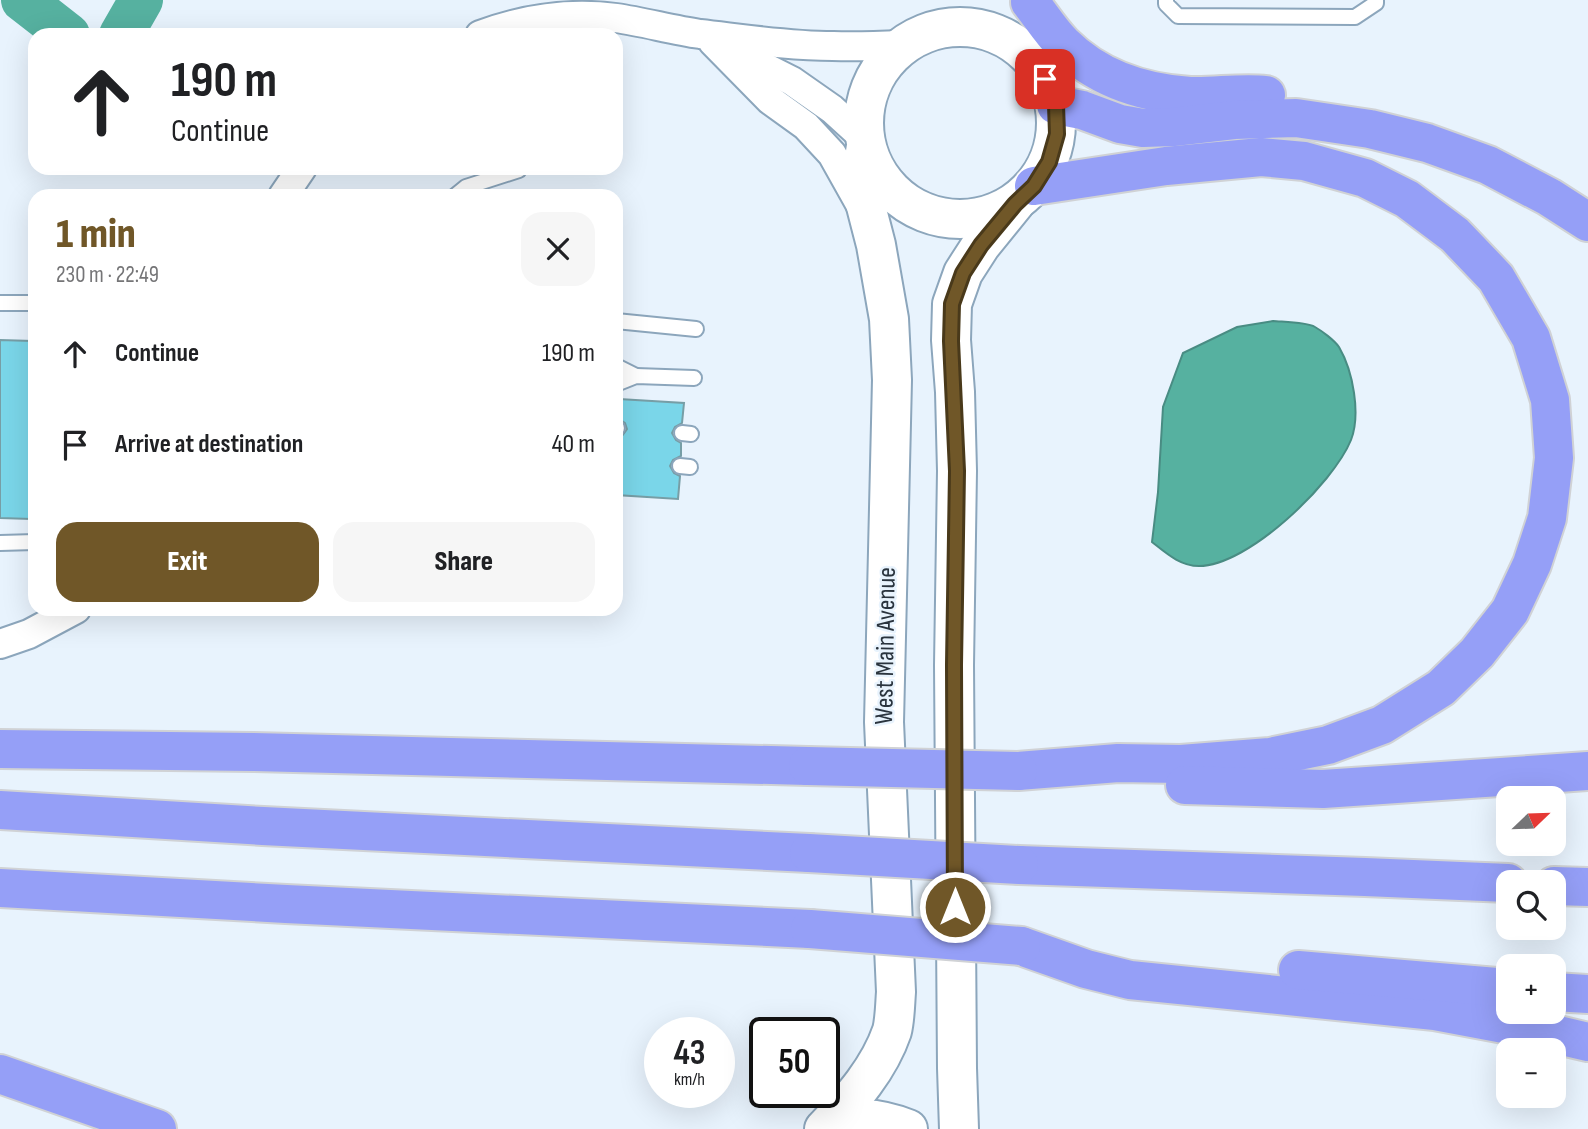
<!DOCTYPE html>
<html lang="en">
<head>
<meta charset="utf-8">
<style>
	:root { --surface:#fff; --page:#f6f6f6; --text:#202124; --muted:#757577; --accent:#705728 }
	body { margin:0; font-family:"Sofia Sans Condensed",sans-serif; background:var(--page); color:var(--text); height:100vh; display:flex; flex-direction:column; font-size:26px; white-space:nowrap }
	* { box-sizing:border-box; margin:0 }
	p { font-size:23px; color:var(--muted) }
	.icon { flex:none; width:38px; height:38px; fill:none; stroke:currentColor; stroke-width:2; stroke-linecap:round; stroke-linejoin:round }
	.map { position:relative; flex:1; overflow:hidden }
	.sheet { position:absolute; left:28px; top:189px; width:595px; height:427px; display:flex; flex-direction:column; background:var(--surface); border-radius:21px; box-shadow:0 7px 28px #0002 }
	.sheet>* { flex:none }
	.banner { position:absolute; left:28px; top:28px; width:595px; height:147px; border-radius:21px; box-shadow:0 7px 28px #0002; background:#fff; color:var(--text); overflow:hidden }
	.needle { width:46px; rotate:67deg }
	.buttons { position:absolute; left:1496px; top:786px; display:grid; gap:14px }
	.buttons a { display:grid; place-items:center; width:70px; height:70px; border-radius:14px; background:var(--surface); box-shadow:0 7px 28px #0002; font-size:35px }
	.speed { position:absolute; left:644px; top:1017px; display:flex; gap:14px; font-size:35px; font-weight:700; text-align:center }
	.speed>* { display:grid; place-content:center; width:91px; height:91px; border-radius:50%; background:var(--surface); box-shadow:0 7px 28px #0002; line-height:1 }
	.speed small { font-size:18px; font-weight:400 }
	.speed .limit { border:4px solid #111; border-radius:10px; background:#fff; color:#111 }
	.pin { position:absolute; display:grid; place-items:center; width:60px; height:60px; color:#fff; margin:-30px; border-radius:14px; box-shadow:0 4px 10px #0006 }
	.me { position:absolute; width:77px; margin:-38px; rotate:0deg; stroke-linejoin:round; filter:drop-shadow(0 0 5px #0008) }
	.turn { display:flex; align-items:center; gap:24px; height:147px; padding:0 28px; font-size:32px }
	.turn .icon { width:91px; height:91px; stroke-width:2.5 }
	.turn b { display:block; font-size:49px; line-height:60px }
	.round { display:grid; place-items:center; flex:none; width:74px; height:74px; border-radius:21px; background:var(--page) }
	.head { display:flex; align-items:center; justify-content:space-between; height:119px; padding:0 28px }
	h1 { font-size:42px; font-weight:800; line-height:52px; color:var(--accent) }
	.cta { display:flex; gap:14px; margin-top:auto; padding:14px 28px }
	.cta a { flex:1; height:80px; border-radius:21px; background:var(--accent); color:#fff; font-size:28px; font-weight:800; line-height:80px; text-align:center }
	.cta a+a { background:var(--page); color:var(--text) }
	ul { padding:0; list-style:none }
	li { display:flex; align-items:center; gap:21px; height:91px; padding:0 28px }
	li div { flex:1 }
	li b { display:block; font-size:26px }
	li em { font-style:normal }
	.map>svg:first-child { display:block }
</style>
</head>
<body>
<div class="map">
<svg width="1588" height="1129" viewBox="0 0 1588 1129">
	<rect width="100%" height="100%" fill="#e8f3fd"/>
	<path fill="#56b1a0" stroke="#498c83" stroke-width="2" d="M 1273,321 C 1283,322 1306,322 1315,327 C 1322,331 1334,340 1339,347 C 1353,371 1361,414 1351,440 C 1333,484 1248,566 1199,566 C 1180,566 1166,553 1152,542 L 1158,492 L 1163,407 L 1183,353 L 1237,327 Z"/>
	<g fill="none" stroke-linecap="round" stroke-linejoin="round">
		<g stroke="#56b1a0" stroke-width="44">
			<polyline points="23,0 68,35"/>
			<polyline points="121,35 141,0"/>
		</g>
	</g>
	<g fill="#7ad6e9" stroke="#779ea6" stroke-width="2">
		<polygon points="0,340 32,341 31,519 0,518"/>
		<polygon points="619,399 684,403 682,423 675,427 672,433 676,440 681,443 681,456 673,460 670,466 674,473 680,476 678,499 616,495 617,438 622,436 627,429 625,423 618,418"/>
	</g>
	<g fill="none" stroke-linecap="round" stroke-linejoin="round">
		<defs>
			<g id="service">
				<polyline points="1166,0 1166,4 1178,16 1355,17 1376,3 1376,0"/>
				<polyline points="455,196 466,187 519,170"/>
				<polyline points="0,303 33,303 35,305"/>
				<polyline points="616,321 696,329"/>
				<polyline points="616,366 636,376"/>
				<polyline points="616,384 636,376 694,378"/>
				<polyline points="616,428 617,428"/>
				<polyline points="682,433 691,434"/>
				<polyline points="680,466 690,467"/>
				<polyline points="0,543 35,542"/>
			</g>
			<g id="minor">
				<path d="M 480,35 C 523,19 569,12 616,18 C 644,22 672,30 700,34 C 744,39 789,46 833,46 C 856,47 879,46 902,45"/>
				<polyline points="713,42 770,100 806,126 832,154 860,204"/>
				<polyline points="734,52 792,81 832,109 865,139"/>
				<polyline points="283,196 302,168"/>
				<polyline points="0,644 29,634 76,609"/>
			</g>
			<g id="secondary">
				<circle cx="960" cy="123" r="96"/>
				<path d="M 826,1127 C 852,1099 879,1069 892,1031 C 895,1019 895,1005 896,992 L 884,722 L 892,380 L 889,319 L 876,245 L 860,183 L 866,146"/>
				<path d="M 824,1129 C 854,1115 877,1117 908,1129"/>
				<polyline points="959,1129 957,1068 954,665 957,471 955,392 951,340 952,304 963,273 981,245 1015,203"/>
			</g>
			<g id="motorway">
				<path d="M 1030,2 C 1041,16 1051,32 1063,44 C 1098,79 1143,93 1190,96 C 1215,97 1241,92 1266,95"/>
				<polyline points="1056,105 1082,110 1120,124 1143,128 1173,127 1234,120 1296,118 1370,129 1427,143 1488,165 1549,197 1588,222"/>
				<polyline points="0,749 253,752 808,766"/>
				<polyline points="1018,771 1118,763 1181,764 1270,757 1328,745 1382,725 1441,688 1477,653 1510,611 1532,564 1547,518 1554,458 1550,400 1531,338 1496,278 1455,235 1407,199 1365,178 1304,161 1261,157 1166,166 1034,186"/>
				<polyline points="1185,785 1323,789 1588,771"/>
				<polyline points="0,810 263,826 809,853"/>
				<polyline points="1019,865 1365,877 1508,883"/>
				<polyline points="1554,886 1588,887"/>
				<polyline points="0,888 286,904 810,929"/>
				<polyline points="1021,946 1086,969 1130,980 1435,1011 1541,1031 1588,1042"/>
				<polyline points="1298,970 1508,988"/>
				<polyline points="1554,992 1588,994"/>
				<polyline points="0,1074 157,1129"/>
			</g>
		</defs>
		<use href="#service" stroke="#8ca6bc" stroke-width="18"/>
		<use href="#minor" stroke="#8ca6bc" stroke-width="32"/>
		<use href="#secondary" stroke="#8ca6bc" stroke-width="42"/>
		<use href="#motorway" stroke="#d0d2d5" stroke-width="42"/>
		<use href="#service" stroke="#fff" stroke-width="14"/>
		<use href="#minor" stroke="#fff" stroke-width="28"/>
		<use href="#secondary" stroke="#fff" stroke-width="38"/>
		<use href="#motorway" stroke="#959ff7" stroke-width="38"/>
		<defs>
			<g id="motorway-bridge">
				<polyline points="808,766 1018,771"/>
				<polyline points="809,853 1019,865"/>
				<polyline points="810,929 1021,946"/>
			</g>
		</defs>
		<use href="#motorway-bridge" stroke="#d0d2d5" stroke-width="42" stroke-linecap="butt"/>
		<use href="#motorway-bridge" stroke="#959ff7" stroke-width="38"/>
	</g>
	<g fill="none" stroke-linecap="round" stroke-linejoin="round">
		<defs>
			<polyline id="route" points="955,907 954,665 957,471 951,341 952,304 963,273 981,245 1015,204 1034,186 1049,162 1057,134 1056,105 1053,93 1045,79"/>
		</defs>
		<use href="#route" stroke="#49391a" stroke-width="18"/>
		<use href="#route" stroke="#705728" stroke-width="12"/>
	</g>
	<g text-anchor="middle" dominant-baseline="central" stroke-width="5" stroke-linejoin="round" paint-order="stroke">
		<g font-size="26" fill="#2a343e" stroke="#e8f3fd">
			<text transform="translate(886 646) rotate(-89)">West Main Avenue</text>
		</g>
	</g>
</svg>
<div class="buttons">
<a><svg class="needle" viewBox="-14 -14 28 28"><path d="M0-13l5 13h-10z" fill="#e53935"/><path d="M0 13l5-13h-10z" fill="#757577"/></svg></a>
<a><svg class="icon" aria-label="search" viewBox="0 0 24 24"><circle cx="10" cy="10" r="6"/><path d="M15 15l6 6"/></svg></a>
<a>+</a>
<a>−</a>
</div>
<div class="speed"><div>43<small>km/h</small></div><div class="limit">50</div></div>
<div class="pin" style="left:1045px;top:79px;background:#d93025"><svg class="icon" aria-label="arrive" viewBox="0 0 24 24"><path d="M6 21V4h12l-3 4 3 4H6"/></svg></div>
<svg class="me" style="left:955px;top:907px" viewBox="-20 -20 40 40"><circle r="17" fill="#705728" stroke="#fff" stroke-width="3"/><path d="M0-11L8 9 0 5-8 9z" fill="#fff"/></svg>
<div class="banner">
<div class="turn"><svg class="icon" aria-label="ahead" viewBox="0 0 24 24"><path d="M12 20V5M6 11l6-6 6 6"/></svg><div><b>190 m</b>Continue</div></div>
</div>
<section class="sheet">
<div class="head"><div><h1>1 min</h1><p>230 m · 22:49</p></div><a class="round"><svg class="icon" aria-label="close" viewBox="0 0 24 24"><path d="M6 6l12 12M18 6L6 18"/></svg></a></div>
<ul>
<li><svg class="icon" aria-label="ahead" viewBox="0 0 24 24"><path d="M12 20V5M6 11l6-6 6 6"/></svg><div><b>Continue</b></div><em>190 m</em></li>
<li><svg class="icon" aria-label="arrive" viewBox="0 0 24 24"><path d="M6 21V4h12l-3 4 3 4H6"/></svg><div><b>Arrive at destination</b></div><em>40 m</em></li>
</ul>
<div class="cta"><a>Exit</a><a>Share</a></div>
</section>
</div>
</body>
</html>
